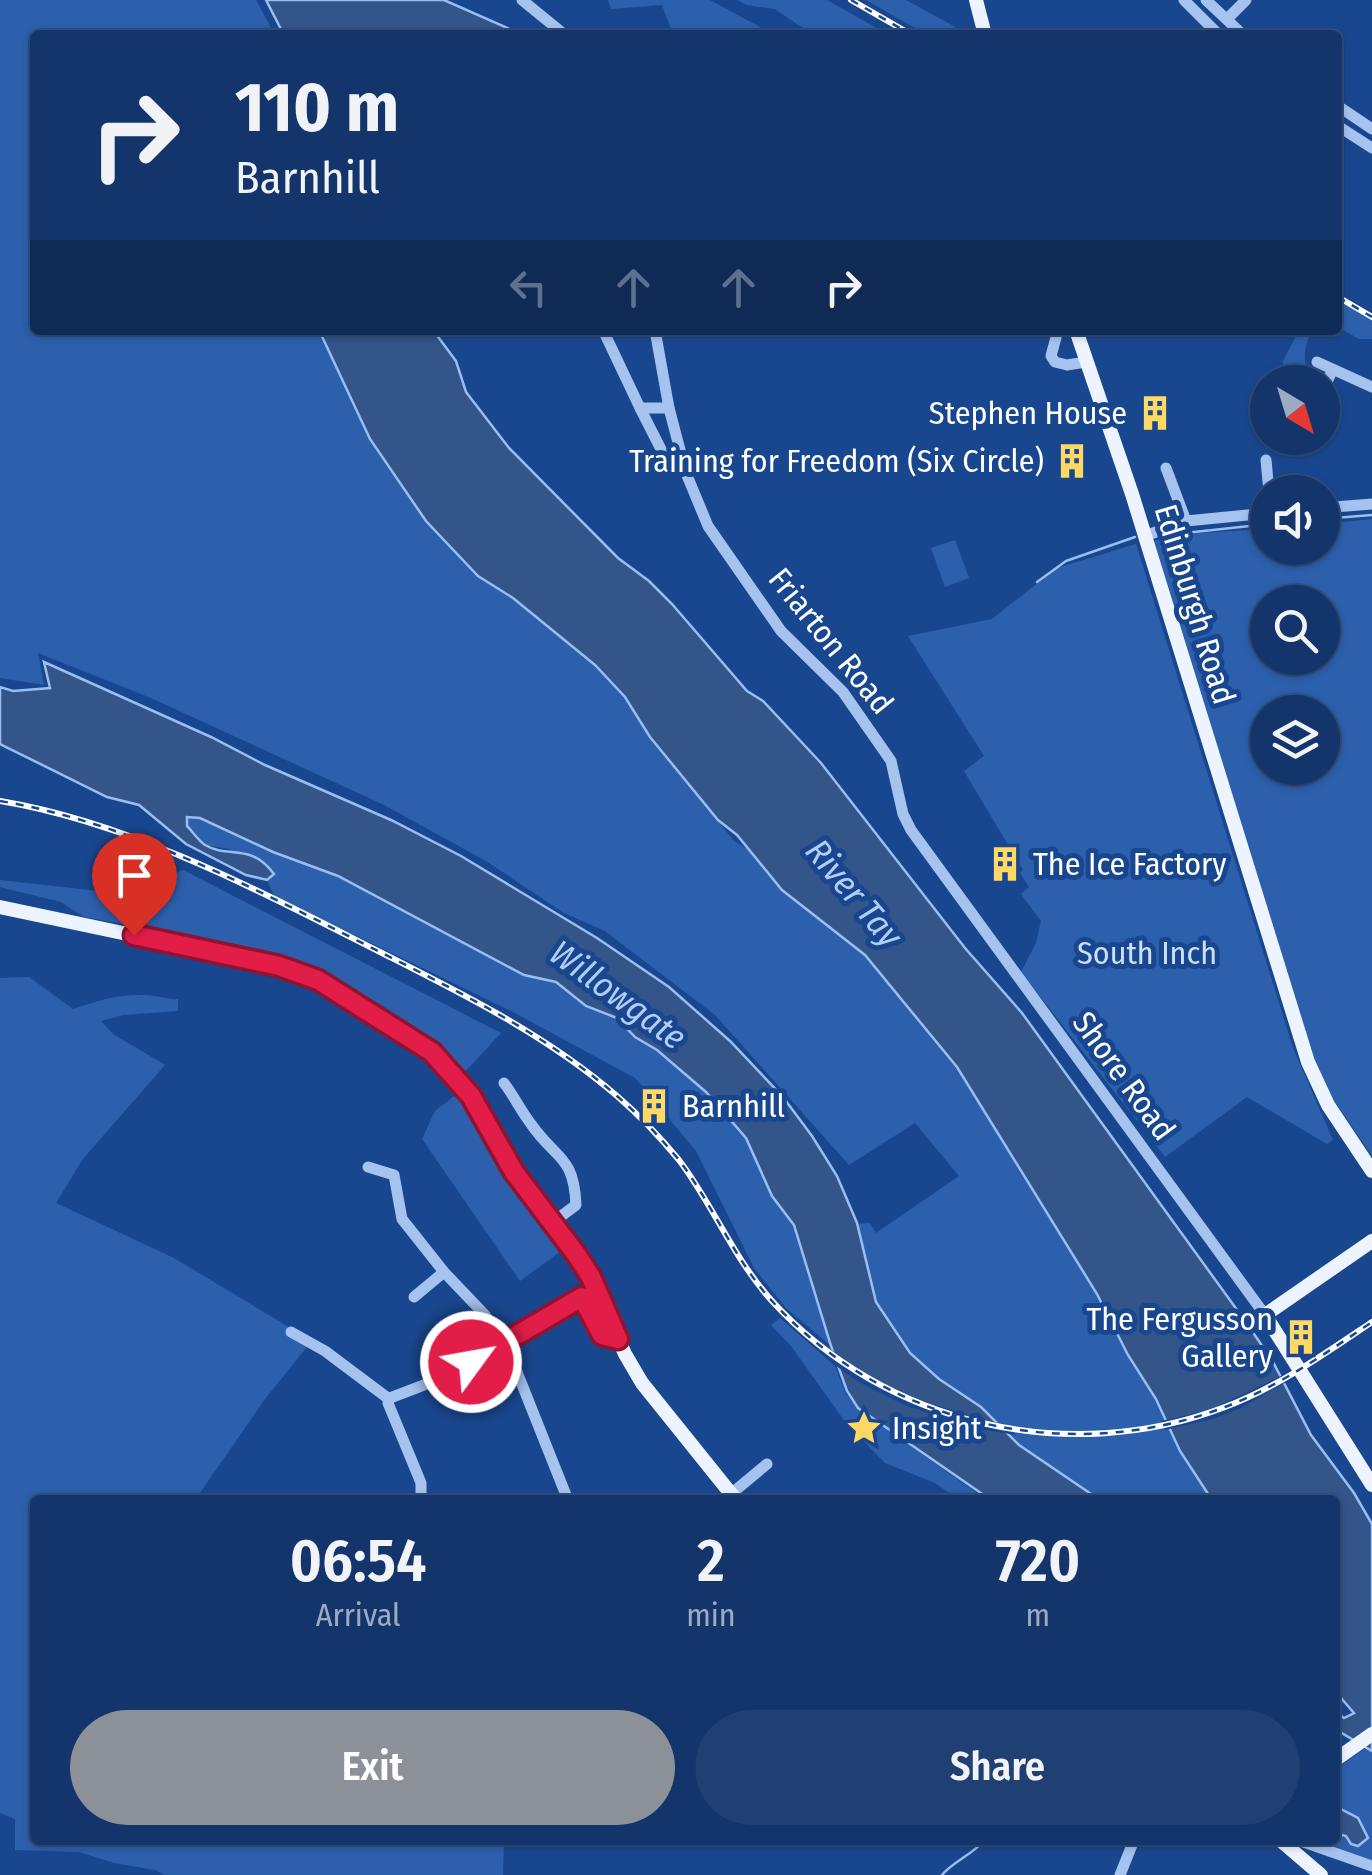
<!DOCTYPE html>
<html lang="en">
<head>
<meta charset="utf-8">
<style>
	:root { --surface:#13356b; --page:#204073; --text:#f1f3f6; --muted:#9dabc1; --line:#32507e; --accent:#8c9099 }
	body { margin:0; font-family:"Fira Sans Condensed",sans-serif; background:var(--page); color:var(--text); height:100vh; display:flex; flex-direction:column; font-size:38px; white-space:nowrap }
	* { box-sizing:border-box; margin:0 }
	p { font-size:32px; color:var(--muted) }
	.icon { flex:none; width:55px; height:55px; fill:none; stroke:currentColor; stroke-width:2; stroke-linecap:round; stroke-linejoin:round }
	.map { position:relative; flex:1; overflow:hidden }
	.details { position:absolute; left:30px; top:1495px; width:1310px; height:350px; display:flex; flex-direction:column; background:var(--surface); border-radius:10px; box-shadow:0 2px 8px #0004,0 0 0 2px var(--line) }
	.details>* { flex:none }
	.hud { position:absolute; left:30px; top:30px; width:1312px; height:305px; border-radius:10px; box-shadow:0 2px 8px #0004,0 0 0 2px var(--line); background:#13356b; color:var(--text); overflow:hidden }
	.needle { width:65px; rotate:142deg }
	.fabs { position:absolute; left:1250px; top:365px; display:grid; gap:20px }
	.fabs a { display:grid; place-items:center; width:90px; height:90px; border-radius:50%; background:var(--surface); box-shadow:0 2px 8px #0004,0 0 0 2px var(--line); font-size:50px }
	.pin { position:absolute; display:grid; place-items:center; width:85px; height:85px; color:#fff; margin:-102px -42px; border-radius:50% 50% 50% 0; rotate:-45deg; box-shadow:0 0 10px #0007 }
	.pin .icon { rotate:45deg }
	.me { position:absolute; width:110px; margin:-55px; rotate:58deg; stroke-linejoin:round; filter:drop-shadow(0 0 8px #0008) }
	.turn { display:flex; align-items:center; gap:35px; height:210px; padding:0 40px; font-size:45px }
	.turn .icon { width:130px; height:130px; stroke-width:2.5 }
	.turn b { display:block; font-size:70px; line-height:85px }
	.lanes { display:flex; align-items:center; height:95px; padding:0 40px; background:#0003; justify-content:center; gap:50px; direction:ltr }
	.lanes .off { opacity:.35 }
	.eta { display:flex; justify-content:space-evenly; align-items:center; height:170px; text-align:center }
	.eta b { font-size:60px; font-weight:600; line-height:70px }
	.action { display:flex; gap:20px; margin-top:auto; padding:20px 40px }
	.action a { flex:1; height:115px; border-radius:60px; background:var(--accent); color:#fff; font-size:40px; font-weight:600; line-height:115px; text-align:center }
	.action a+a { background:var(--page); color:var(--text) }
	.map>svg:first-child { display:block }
</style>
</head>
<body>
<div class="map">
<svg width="1372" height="1875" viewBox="0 0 1372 1875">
	<rect width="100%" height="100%" fill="#19478f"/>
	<g fill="#2c60ad" fill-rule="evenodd">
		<polygon points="0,0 256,0 275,35 35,35 35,330 320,330 478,576 513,598 585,657 625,697 650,737 734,841 749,850 782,890 865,955 957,1067 1097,1294 1128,1355 1156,1399 1180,1451 1212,1500 1100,1500 1019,1445 981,1407 939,1379 910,1353 893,1331 876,1302 857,1224 870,1223 876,1233 959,1176 915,1123 849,1165 715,1015 605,931 564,913 486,861 384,805 151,698 38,653 44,685 0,678"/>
		<polygon points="608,0 710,0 760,27 760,31 673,35 662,5 611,9"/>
		<polygon points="738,0 827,0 889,35 813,35 775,9 746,5"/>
		<polygon points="866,0 906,0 970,35 927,35"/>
		<polygon points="1338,300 1372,320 1372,339 1359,339 1338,327"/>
		<path d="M 1299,330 L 1312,330 C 1306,343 1302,356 1307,369 L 1304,372 L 1282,363 Z"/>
		<path d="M 1372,519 L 1372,1156 L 1308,1062 L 1152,541 L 1199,533 L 1267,529 L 1268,548 L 1322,548 L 1323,524 ZM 1268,602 L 1322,602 L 1322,658 L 1268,658 ZM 1268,712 L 1322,712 L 1322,768 L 1268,768 Z"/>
		<polygon points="955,540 969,578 945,587 931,548"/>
		<polygon points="1136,544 1293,1048 1333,1140 1327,1144 1247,1097 1165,1157 1021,972 1036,943 1041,921 1021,894 1029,887 1020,873 1023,870 964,771 984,756 908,636 992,619 1057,568"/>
		<polygon points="187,816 200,817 273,852 338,876 524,975 556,982 586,1006 617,1018 635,1037 657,1050 706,1092 746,1138 772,1196 794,1225 831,1346 786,1308 754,1268 696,1151 635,1078 515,1013 274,896 267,880 274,874 229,849 205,845 187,826"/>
		<polygon points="183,870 501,1033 462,1075 416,1030 321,973 218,941 84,917 61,902 0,887 0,880 125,894"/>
		<path d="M 29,977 L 73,1009 C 99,1000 119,994 146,995 C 157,995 166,1000 178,999 L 178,1011 L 123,1015 L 101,1021 L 113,1034 L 165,1065 L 82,1160 L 56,1203 L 174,1258 L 292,1329 L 307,1347 L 265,1399 L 195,1500 L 35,1500 L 35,1840 L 418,1840 L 422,1844 L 431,1840 L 504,1840 L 503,1875 L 164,1875 L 155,1870 L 114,1863 L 79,1852 L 15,1850 L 15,1819 L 0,1813 L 0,978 Z"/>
		<polygon points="462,1090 510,1177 564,1249 520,1281 422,1139 435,1111"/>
		<polygon points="780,1318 835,1366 845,1392 857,1409 987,1500 954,1500 955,1497 935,1483 885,1463 846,1423 791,1346 771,1325"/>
		<polygon points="1367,1747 1372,1751 1372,1861 1319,1840 1335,1840 1335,1770"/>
	</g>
	<g fill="#34558a" stroke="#99bef1" stroke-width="2.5">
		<polygon points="266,0 444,0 523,35 284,35"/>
		<polygon points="319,330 433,330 456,361 466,392 509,448 618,558 649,581 672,604 747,691 763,701 821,763 965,948 1022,1013 1248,1325 1273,1362 1311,1435 1354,1493 1372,1524 1372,1751 1335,1729 1335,1711 1344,1718 1354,1713 1335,1691 1335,1500 1212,1500 1180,1451 1156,1399 1128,1355 1097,1294 957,1067 865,955 782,890 737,835 718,820 650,737 625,697 595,665 513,598 478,576 426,521 370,439"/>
		<path d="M 44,662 L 211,737 L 265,765 L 391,820 L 461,856 L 597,938 L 669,987 L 730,1041 L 783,1097 L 812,1136 L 837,1176 L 857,1223 L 876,1302 L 910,1353 L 939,1379 L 981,1407 L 1019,1445 L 1100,1500 L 991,1500 L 858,1408 L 847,1391 L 831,1346 L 794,1225 L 772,1196 L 746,1138 L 706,1092 L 657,1050 L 635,1037 L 617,1018 L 586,1006 L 556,982 L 524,975 L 338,876 L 273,852 L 200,818 L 187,817 L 187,826 C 192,831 199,841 205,845 C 229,859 250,842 274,874 L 267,880 L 246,875 L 186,844 L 139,805 L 107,797 L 0,744 L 0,687 L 13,691 L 50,688 Z"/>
		<polygon points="1335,1806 1358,1818 1368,1838 1358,1846 1351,1844 1346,1836 1335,1833"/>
	</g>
	<g fill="#19478f">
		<polygon points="825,1345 865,1375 908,1396 979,1419 1005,1424 1016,1435 977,1429 904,1405 860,1383 832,1363"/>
		<polygon points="1285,1374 1288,1381 1239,1409 1213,1419 1165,1430 1161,1421 1210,1410"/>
	</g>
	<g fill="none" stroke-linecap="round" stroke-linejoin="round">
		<g stroke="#99bef1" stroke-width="2.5">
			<polyline points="1322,519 1372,515"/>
			<polyline points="1185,533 1268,524"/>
			<polyline points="1037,582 1066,561 1135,537"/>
			<path d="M 942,1875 C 951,1863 973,1854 985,1840"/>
		</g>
		<g stroke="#a6c3ef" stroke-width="11">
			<polyline points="522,0 565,35"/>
			<polyline points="1184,0 1219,35"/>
			<polyline points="1206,0 1243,35"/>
			<polyline points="1227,19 1246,0"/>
			<polyline points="1338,106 1372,129"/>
			<polyline points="1338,126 1372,148"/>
			<polyline points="603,330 640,408 669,408"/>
			<polyline points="655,330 669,408 686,473 708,526 781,631 843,692 891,761 903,814 911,830 1265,1315"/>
			<polyline points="1058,330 1051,356 1055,362 1067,365 1086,362"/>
			<polyline points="1317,362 1372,387"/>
			<polyline points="1322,393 1332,371"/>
			<polyline points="640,408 671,469"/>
			<polyline points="1266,460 1269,492"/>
			<polyline points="1166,468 1186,521"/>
			<polyline points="1322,508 1372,504"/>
			<polyline points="1145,536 1186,521 1268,513"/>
			<path d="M 504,1083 C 514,1096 521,1111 531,1124 C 556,1160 574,1155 576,1205 L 552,1223"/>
			<polyline points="368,1167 394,1175 402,1219 444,1272 485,1315 513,1362 568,1500"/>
			<polyline points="414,1297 444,1272"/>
			<polyline points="291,1332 325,1351 389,1399"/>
			<polyline points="731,1494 767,1464"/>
			<polyline points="421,1500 421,1483 388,1403 390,1398 450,1375 582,1297 602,1335 618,1339"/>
			<polyline points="1298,1840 1372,1866"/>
			<polyline points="1120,1875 1134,1840"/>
		</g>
		<g stroke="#eef4ff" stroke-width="14">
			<polyline points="976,0 985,35"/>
			<polyline points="1076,330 1132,494 1308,1062 1328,1105 1372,1171"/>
			<polyline points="0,907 279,966 318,979 403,1031 433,1052 457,1078 471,1096 515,1172 591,1277 625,1354 642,1383 736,1500"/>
			<polyline points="1372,1241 1265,1315 1372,1485"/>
			<polyline points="1335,1760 1372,1734"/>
			<polyline points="1280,1840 1321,1875"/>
		</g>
		<defs>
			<g id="rail">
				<polyline points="851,0 912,35"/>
				<polyline points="1338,297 1372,317"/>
				<path d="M 0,801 C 133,823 263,893 382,953 C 463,994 548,1036 617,1096 C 639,1115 660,1137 679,1160 C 713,1205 734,1259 772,1301 C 885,1425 1069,1467 1225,1407 C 1278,1387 1326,1353 1372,1322"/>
			</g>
		</defs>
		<use href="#rail" stroke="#fff" stroke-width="6"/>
		<use href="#rail" stroke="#19478f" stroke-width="2.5" stroke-dasharray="8" stroke-linecap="butt"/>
	</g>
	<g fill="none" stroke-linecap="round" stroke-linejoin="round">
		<defs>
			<polyline id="route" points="134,935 279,966 318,980 432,1052 471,1096 514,1172 576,1254 591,1277 618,1339 602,1335 582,1297 471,1362"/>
		</defs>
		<use href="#route" stroke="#92132f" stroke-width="25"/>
		<use href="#route" stroke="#e11d48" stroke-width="18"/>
	</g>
	<defs>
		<symbol id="building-bare" viewBox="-9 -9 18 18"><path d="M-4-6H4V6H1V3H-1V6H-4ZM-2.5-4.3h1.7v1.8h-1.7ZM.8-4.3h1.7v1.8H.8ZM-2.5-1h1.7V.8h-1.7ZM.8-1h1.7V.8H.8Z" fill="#ffd964" stroke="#19478f" stroke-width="2.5" paint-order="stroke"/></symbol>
		<symbol id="sight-bare" viewBox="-9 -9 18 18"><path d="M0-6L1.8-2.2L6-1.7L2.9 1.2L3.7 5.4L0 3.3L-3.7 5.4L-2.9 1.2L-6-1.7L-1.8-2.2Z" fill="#ffd964" stroke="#19478f" stroke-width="2.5" paint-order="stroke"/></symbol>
	</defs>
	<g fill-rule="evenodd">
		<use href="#building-bare" x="1130" y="388" width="50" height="50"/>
		<use href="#building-bare" x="1047" y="436" width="50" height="50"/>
		<use href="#building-bare" x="980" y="839" width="50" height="50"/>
		<use href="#building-bare" x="629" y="1081" width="50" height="50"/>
		<use href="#building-bare" x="1276" y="1312" width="50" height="50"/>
		<use href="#sight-bare" x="839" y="1403" width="50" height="50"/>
	</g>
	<g text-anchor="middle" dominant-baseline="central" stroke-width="10" stroke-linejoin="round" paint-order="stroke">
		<g font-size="32" fill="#fff" stroke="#19478f" text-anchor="end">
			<text x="1127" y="413">Stephen House</text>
			<text x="1044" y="461">Training for Freedom (Six Circle)</text>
			<text x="1033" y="864" text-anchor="start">The Ice Factory</text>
			<text x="682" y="1106" text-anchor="start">Barnhill</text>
			<text x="1273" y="1319">The Fergusson<tspan x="1273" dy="37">Gallery</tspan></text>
			<text x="892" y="1428" text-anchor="start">Insight</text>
		</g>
		<g font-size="32" fill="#fff" stroke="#19478f">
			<text transform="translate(1195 604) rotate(73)">Edinburgh Road</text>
			<text transform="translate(831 641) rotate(51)">Friarton Road</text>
			<text transform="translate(1124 1076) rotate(54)">Shore Road</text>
		</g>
		<g font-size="32" fill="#ccdffa" stroke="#19478f">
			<text x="1147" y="953">South Inch</text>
		</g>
		<g font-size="35" font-style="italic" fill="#b2cef6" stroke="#19478f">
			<text transform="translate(854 893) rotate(50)">River Tay</text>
			<text transform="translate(618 995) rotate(36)">Willowgate</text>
		</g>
	</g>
</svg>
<div class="fabs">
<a><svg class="needle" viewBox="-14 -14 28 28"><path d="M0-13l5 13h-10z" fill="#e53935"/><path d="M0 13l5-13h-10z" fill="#9dabc1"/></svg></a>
<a><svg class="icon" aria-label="sound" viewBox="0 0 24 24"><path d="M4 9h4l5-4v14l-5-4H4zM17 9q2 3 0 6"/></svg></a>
<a><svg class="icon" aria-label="search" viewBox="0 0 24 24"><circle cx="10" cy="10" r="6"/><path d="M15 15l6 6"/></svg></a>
<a><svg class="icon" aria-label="layers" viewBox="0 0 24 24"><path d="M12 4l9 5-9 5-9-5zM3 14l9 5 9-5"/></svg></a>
</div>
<div class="pin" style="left:134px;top:935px;background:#d93025"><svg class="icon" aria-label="arrive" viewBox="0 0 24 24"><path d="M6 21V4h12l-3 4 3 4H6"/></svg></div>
<svg class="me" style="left:471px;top:1362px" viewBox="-20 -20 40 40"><circle r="17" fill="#e11d48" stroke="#fff" stroke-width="3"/><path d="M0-11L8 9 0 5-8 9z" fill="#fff"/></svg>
<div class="hud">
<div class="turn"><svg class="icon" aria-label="right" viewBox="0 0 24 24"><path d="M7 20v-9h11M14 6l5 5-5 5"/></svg><div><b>110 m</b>Barnhill</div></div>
<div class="lanes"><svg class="icon off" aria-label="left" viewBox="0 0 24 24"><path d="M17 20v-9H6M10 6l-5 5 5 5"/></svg><svg class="icon off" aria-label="ahead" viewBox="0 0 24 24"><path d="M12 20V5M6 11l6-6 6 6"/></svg><svg class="icon off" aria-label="ahead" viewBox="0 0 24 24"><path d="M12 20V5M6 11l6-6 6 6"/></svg><svg class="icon" aria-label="right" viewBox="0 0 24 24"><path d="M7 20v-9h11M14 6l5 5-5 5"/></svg></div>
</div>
<section class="details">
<div class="eta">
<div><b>06:54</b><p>Arrival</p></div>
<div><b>2</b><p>min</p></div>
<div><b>720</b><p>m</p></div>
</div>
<div class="action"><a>Exit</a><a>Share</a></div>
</section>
</div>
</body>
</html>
